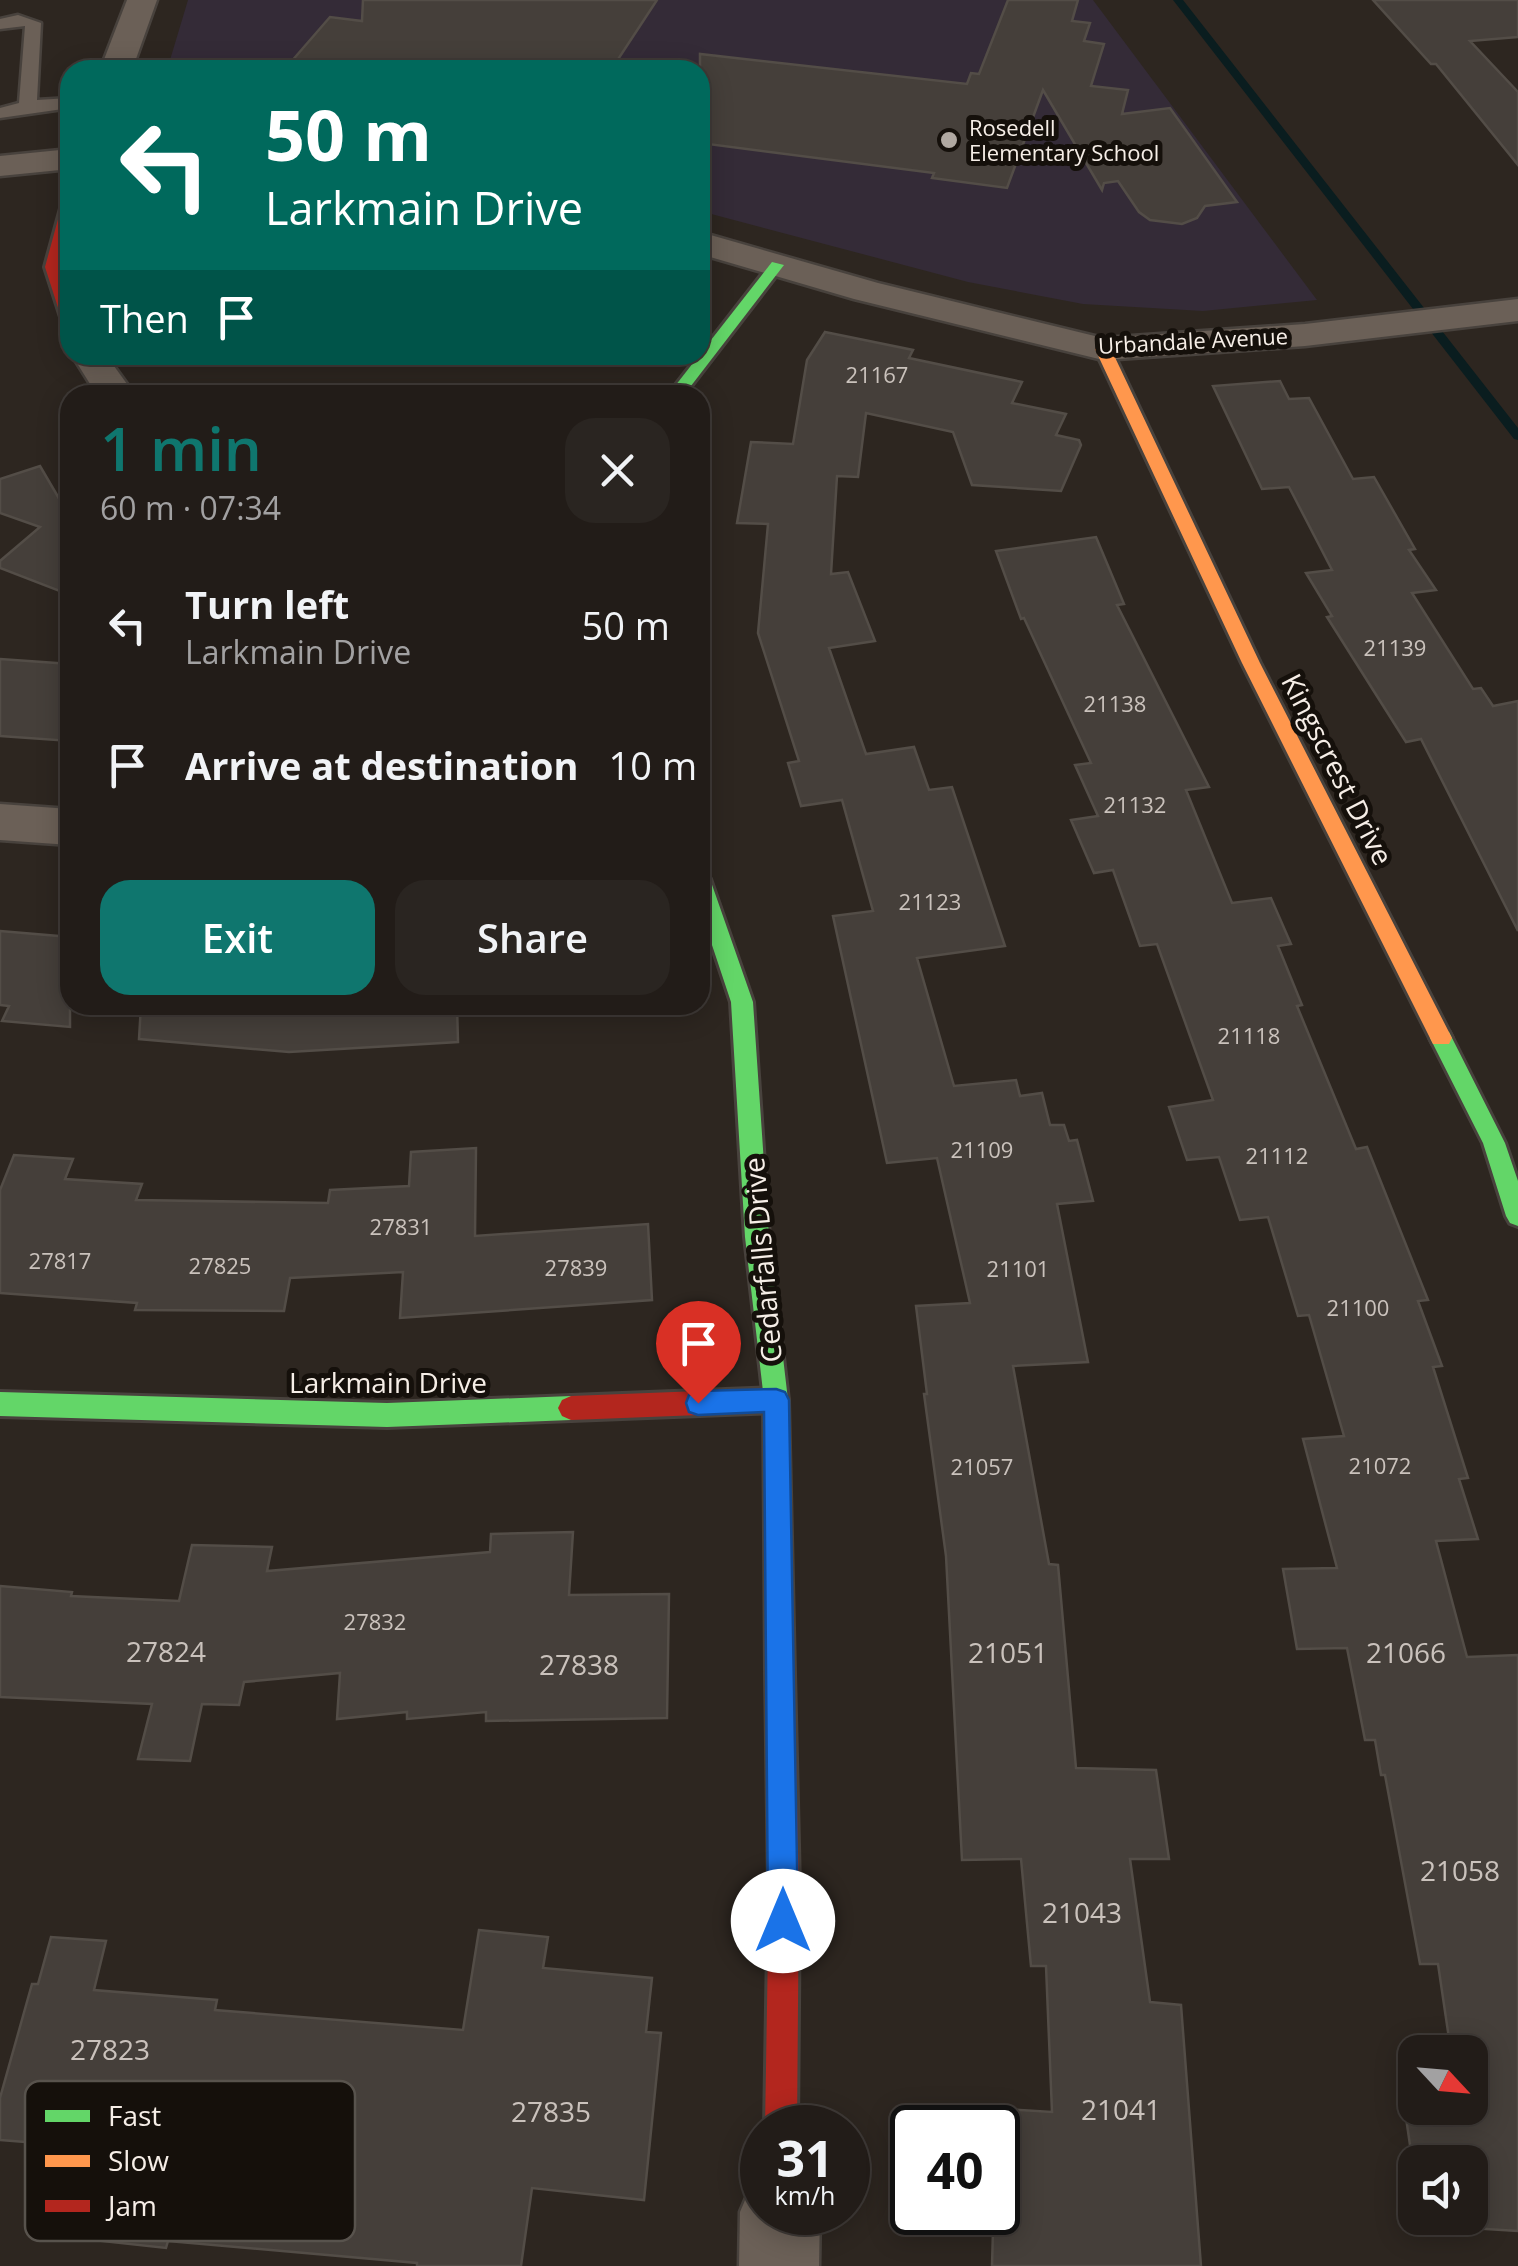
<!DOCTYPE html>
<html lang="en">
<head>
<meta charset="utf-8">
<style>
	:root { --surface:#221c18; --page:#2a2521; --text:#f1f3f6; --muted:#a2a1a2; --line:#3f3a37; --accent:#0f766e }
	body { margin:0; font-family:"Open Sans",sans-serif; background:var(--page); color:var(--text); height:100vh; display:flex; flex-direction:column; font-size:38px; white-space:nowrap }
	* { box-sizing:border-box; margin:0 }
	p { font-size:32px; color:var(--muted) }
	.icon { flex:none; width:55px; height:55px; fill:none; stroke:currentColor; stroke-width:2; stroke-linecap:round; stroke-linejoin:round }
	.map { position:relative; flex:1; overflow:hidden }
	.details { position:absolute; left:60px; top:385px; width:650px; height:630px; display:flex; flex-direction:column; background:var(--surface); border-radius:30px; box-shadow:0 5px 25px #0003,0 0 0 2px var(--line) }
	.details>* { flex:none }
	.banner { position:absolute; left:60px; top:60px; width:650px; height:305px; border-radius:30px; box-shadow:0 5px 25px #0003,0 0 0 2px var(--line); background:#00695c; color:#fff; overflow:hidden }
	.needle { width:65px; rotate:116deg }
	.tools { position:absolute; left:1398px; top:2035px; display:grid; gap:20px }
	.tools a { display:grid; place-items:center; width:90px; height:90px; border-radius:20px; background:var(--surface); box-shadow:0 5px 25px #0003,0 0 0 2px var(--line); font-size:50px }
	.speed { position:absolute; left:740px; top:2105px; display:flex; gap:20px; font-size:50px; font-weight:700; text-align:center }
	.speed>* { display:grid; place-content:center; width:130px; height:130px; border-radius:50%; background:var(--surface); box-shadow:0 5px 25px #0003,0 0 0 2px var(--line); line-height:1 }
	.speed small { font-size:25px; font-weight:400 }
	.speed .limit { border:5px solid #111; border-radius:15px; background:#fff; color:#111 }
	.pin { position:absolute; display:grid; place-items:center; width:85px; height:85px; color:#fff; margin:-102px -42px; border-radius:50% 50% 50% 0; rotate:-45deg; box-shadow:0 0 10px #0007 }
	.pin .icon { rotate:45deg }
	.me { position:absolute; width:110px; margin:-55px; rotate:0deg; stroke-linejoin:round; filter:drop-shadow(0 0 8px #0008) }
	.turn { display:flex; align-items:center; gap:35px; height:210px; padding:0 40px; font-size:45px }
	.turn .icon { width:130px; height:130px; stroke-width:2.5 }
	.turn b { display:block; font-size:70px; line-height:85px }
	.then { display:flex; align-items:center; height:95px; padding:0 40px; background:#0003; gap:20px; font-size:38px }
	.round { display:grid; place-items:center; flex:none; width:105px; height:105px; border-radius:30px; background:var(--page) }
	.summary { display:flex; align-items:center; justify-content:space-between; height:170px; padding:0 40px }
	h1 { font-size:60px; font-weight:600; line-height:75px; color:var(--accent) }
	.action { display:flex; gap:20px; margin-top:auto; padding:20px 40px }
	.action a { flex:1; height:115px; border-radius:30px; background:var(--accent); color:#fff; font-size:40px; font-weight:600; line-height:115px; text-align:center }
	.action a+a { background:var(--page); color:var(--text) }
	ul { padding:0; list-style:none }
	li { display:flex; align-items:center; gap:30px; height:140px; padding:0 40px }
	li div { flex:1 }
	li b { display:block; font-size:38px }
	li em { font-style:normal }
	.map>svg:first-child { display:block }
</style>
</head>
<body>
<div class="map">
<svg width="1518" height="2266" viewBox="0 0 1518 2266">
	<rect width="100%" height="100%" fill="#2d2620"/>
	<polygon fill="#342b37" points="188,0 1093,0 1317,300 1203,311 1083,304 968,282 700,211 700,70 167,70"/>
	<g fill="none" stroke-linecap="round" stroke-linejoin="round">
		<polygon fill="#0a1d1f" fill-rule="evenodd" points="1173,0 1183,0 1518,428 1518,440 1514,439"/>
	</g>
	<g fill="#453f3a" stroke="#534d47" stroke-width="2.5">
		<polygon points="363,0 657,0 611,70 284,70 330,17 362,21"/>
		<polygon points="1008,0 1078,0 1072,21 1090,23 1084,41 1104,44 1091,86 1128,90 1122,114 1170,108 1237,202 1205,206 1197,218 1182,224 1150,220 1139,212 1118,181 1104,183 1102,190 1043,90 1007,188 932,178 934,173 700,143 700,54 967,84 971,73 979,74"/>
		<polygon points="1373,0 1518,0 1518,37 1470,41 1518,92 1518,165 1436,64 1431,64"/>
		<polygon points="825,332 913,350 909,358 1022,382 1012,403 1066,414 1056,435 1079,440 1081,445 1061,491 972,485 953,432 866,413 858,477 837,476 831,574 848,572 875,641 829,648 866,754 914,747 929,790 952,787 1005,946 917,958 954,1086 1016,1080 1020,1096 1042,1093 1050,1125 1064,1125 1069,1141 1077,1140 1093,1201 1057,1204 1088,1362 1013,1366 1049,1564 1058,1565 1076,1768 1156,1770 1169,1859 1130,1859 1150,2002 1181,2005 1201,2266 992,2266 993,2230 976,2229 976,2212 998,2212 998,2128 974,2128 974,2107 1052,2112 1046,1966 1031,1966 1021,1859 962,1860 946,1556 924,1394 927,1394 916,1306 970,1303 937,1158 887,1163 833,916 873,911 842,800 801,806 788,763 799,761 758,633 768,524 737,523 751,442 793,444 807,360"/>
		<polygon points="1280,381 1289,399 1309,398 1353,479 1374,477 1415,549 1409,550 1436,590 1412,593 1473,689 1481,688 1493,706 1518,701 1518,931 1421,739 1406,742 1327,617 1332,616 1306,573 1332,570 1289,487 1262,489 1213,386"/>
		<polygon points="40,466 64,507 70,502 70,595 0,568 0,561 40,527 0,513 0,479"/>
		<polygon points="1096,537 1124,604 1117,605 1209,787 1186,790 1232,903 1271,898 1291,944 1278,946 1302,1005 1297,1006 1356,1149 1367,1147 1428,1300 1418,1301 1442,1366 1433,1367 1468,1478 1459,1479 1478,1539 1436,1541 1467,1657 1518,1655 1518,2231 1422,2225 1421,2218 1470,2218 1470,2162 1415,2162 1415,2179 1404,2104 1470,2108 1470,2052 1451,2052 1438,1964 1420,1964 1385,1775 1381,1775 1375,1740 1365,1740 1347,1648 1297,1649 1283,1569 1337,1568 1303,1439 1344,1436 1309,1315 1298,1316 1268,1217 1240,1220 1219,1157 1187,1160 1169,1107 1213,1100 1157,944 1140,946 1113,870 1094,873 1071,820 1098,816 1075,765 1091,763 1024,618 1021,619 996,551"/>
		<polygon points="0,659 70,664 70,741 0,736"/>
		<polygon points="0,931 70,937 70,1027 2,1021 9,1006 0,1005"/>
		<polygon points="141,1005 457,1005 458,1042 289,1052 139,1039"/>
		<polygon points="476,1148 475,1236 648,1224 652,1300 400,1318 403,1272 290,1278 284,1311 135,1310 137,1303 0,1293 0,1190 14,1155 73,1159 65,1179 142,1184 136,1200 328,1203 330,1190 409,1186 411,1152"/>
		<polygon points="573,1532 569,1595 669,1594 667,1718 486,1721 486,1712 407,1719 407,1712 337,1719 340,1673 244,1682 239,1705 202,1704 190,1761 138,1759 152,1704 0,1697 0,1586 72,1592 71,1596 179,1601 192,1545 272,1547 267,1571 490,1552 491,1534"/>
		<polygon points="479,1930 548,1937 543,1968 652,1978 646,2032 661,2033 644,2200 532,2188 521,2266 417,2266 417,2263 168,2241 166,2248 65,2237 89,2147 0,2140 0,2098 32,1984 38,1984 51,1937 106,1941 94,1990 217,2000 215,2010 463,2030"/>
	</g>
	<g fill="none" stroke-linecap="round" stroke-linejoin="round">
		<defs>
			<polygon id="lane" points="18,15 41,23 37,100 70,98 70,108 0,118 0,108 19,103 25,26 0,29 0,19"/>
			<g id="street">
				<polygon points="127,0 157,0 132,70 100,70"/>
				<polygon points="70,149 70,169 0,176 0,156"/>
				<polygon points="700,232 878,283 1103,338 1305,324 1518,299 1518,321 1305,346 1103,360 854,299 700,254"/>
				<polygon points="70,352 106,355 135,395 97,395"/>
				<polygon points="0,804 70,809 70,845 0,840"/>
				<polygon points="762,2180 762,2212 820,2212 819,2266 739,2266 740,2212 752,2184"/>
			</g>
			<g id="fast">
				<polygon points="772,262 784,265 684,395 668,395"/>
				<polygon points="700,871 710,879 753,1002 769,1237 788,1400 794,1673 790,1683 780,1687 770,1683 766,1673 764,1400 745,1237 731,1002 700,909"/>
				<polygon points="1441,1029 1449,1032 1505,1143 1518,1181 1518,1226 1510,1223 1506,1216 1483,1143 1430,1038"/>
				<polygon points="0,1392 387,1403 571,1396 580,1400 584,1408 580,1416 571,1420 387,1427 0,1416"/>
			</g>
			<polygon id="slow" points="1103,344 1111,349 1260,663 1452,1038 1449,1044 1433,1044 1242,663 1095,349"/>
			<g id="jam">
				<polygon points="70,197 70,222 59,267 70,298 70,325 62,320 45,267 63,201"/>
				<polygon points="776,1388 785,1392 788,1400 785,1408 776,1412 571,1420 562,1416 558,1408 562,1400 571,1396"/>
				<polygon points="780,1659 790,1663 794,1673 799,1887 797,2128 765,2128 769,1887 766,1673 770,1663"/>
			</g>
		</defs>
		<use href="#lane" stroke="#48423d" stroke-width="5"/>
		<use href="#street" stroke="#48423d" stroke-width="5"/>
		<use href="#fast" stroke="#48423d" stroke-width="6"/>
		<use href="#slow" stroke="#48423d" stroke-width="6"/>
		<use href="#jam" stroke="#48423d" stroke-width="6"/>
		<use href="#lane" fill="#6b6057" fill-rule="evenodd"/>
		<use href="#street" fill="#6b6057" fill-rule="evenodd"/>
		<use href="#fast" fill="#63d668" fill-rule="evenodd"/>
		<use href="#slow" fill="#ff974d" fill-rule="evenodd"/>
		<use href="#jam" fill="#b3261e" fill-rule="evenodd"/>
	</g>
	<polygon fill="#1a73e8" stroke="#114b97" stroke-width="2.5" points="776,1389 785,1392 789,1400 798,1921 794,1932 783,1936 773,1932 768,1921 764,1412 698,1415 689,1412 686,1403 689,1395 698,1391"/>
	<circle fill="#b0a8a1" stroke="#15100b" stroke-width="4" cx="949" cy="140" r="10"/>
	<g text-anchor="middle" dominant-baseline="central" stroke-width="10" stroke-linejoin="round" paint-order="stroke">
		<g font-size="22" fill="#f6eee7" stroke="#15100b" text-anchor="start">
			<text x="969" y="127">Rosedell<tspan x="969" dy="25">Elementary School</tspan></text>
		</g>
		<g font-size="22" fill="#f6eee7" stroke="#15100b">
			<text transform="translate(1193 340) rotate(-3)">Urbandale Avenue</text>
		</g>
		<g font-size="22" fill="#cac2bc">
			<text x="877" y="374">21167</text>
			<text x="1395" y="647">21139</text>
			<text x="1115" y="703">21138</text>
			<text x="1135" y="804">21132</text>
			<text x="930" y="901">21123</text>
			<text x="1249" y="1035">21118</text>
			<text x="982" y="1149">21109</text>
			<text x="1277" y="1155">21112</text>
			<text x="401" y="1226">27831</text>
			<text x="60" y="1260">27817</text>
			<text x="220" y="1265">27825</text>
			<text x="576" y="1267">27839</text>
			<text x="1018" y="1268">21101</text>
			<text x="1358" y="1307">21100</text>
			<text x="1380" y="1465">21072</text>
			<text x="982" y="1466">21057</text>
			<text x="375" y="1621">27832</text>
		</g>
		<g font-size="28" fill="#f6eee7" stroke="#15100b">
			<text transform="translate(1338 769) rotate(63)">Kingscrest Drive</text>
			<text transform="translate(762 1260) rotate(-95)">Cedarfalls Drive</text>
			<text x="388" y="1382">Larkmain Drive</text>
		</g>
		<g font-size="28" fill="#cac2bc">
			<text x="166" y="1651">27824</text>
			<text x="1008" y="1652">21051</text>
			<text x="1406" y="1652">21066</text>
			<text x="579" y="1664">27838</text>
			<text x="1460" y="1870">21058</text>
			<text x="1082" y="1912">21043</text>
			<text x="110" y="2049">27823</text>
			<text x="1121" y="2109">21041</text>
			<text x="551" y="2111">27835</text>
		</g>
	</g>
	<rect x="25" y="2081" width="330" height="160" rx="15" fill="#15100b" stroke="#58534d" stroke-width="2.5"/>
	<rect x="45" y="2110" width="45" height="12" fill="#63d668"/>
	<rect x="45" y="2155" width="45" height="12" fill="#ff974d"/>
	<rect x="45" y="2200" width="45" height="12" fill="#b3261e"/>
	<g font-size="28" fill="#f6eee7">
		<text x="108" y="2126">Fast</text>
		<text x="108" y="2171">Slow</text>
		<text x="108" y="2216">Jam</text>
	</g>
</svg>
<div class="tools">
<a><svg class="needle" viewBox="-14 -14 28 28"><path d="M0-13l5 13h-10z" fill="#e53935"/><path d="M0 13l5-13h-10z" fill="#a2a1a2"/></svg></a>
<a><svg class="icon" aria-label="sound" viewBox="0 0 24 24"><path d="M4 9h4l5-4v14l-5-4H4zM17 9q2 3 0 6"/></svg></a>
</div>
<div class="speed"><div>31<small>km/h</small></div><div class="limit">40</div></div>
<div class="pin" style="left:698px;top:1403px;background:#d93025"><svg class="icon" aria-label="arrive" viewBox="0 0 24 24"><path d="M6 21V4h12l-3 4 3 4H6"/></svg></div>
<svg class="me" style="left:783px;top:1921px" viewBox="-20 -20 40 40"><circle r="19" fill="#fff"/><path d="M0-13L10 11 0 6-10 11z" fill="#1a73e8"/></svg>
<div class="banner">
<div class="turn"><svg class="icon" aria-label="left" viewBox="0 0 24 24"><path d="M17 20v-9H6M10 6l-5 5 5 5"/></svg><div><b>50 m</b>Larkmain Drive</div></div>
<div class="then">Then<svg class="icon" aria-label="arrive" viewBox="0 0 24 24"><path d="M6 21V4h12l-3 4 3 4H6"/></svg></div>
</div>
<section class="details">
<div class="summary"><div><h1>1 min</h1><p>60 m · 07:34</p></div><a class="round"><svg class="icon" aria-label="close" viewBox="0 0 24 24"><path d="M6 6l12 12M18 6L6 18"/></svg></a></div>
<ul>
<li><svg class="icon" aria-label="left" viewBox="0 0 24 24"><path d="M17 20v-9H6M10 6l-5 5 5 5"/></svg><div><b>Turn left</b><p>Larkmain Drive</p></div><em>50 m</em></li>
<li><svg class="icon" aria-label="arrive" viewBox="0 0 24 24"><path d="M6 21V4h12l-3 4 3 4H6"/></svg><div><b>Arrive at destination</b></div><em>10 m</em></li>
</ul>
<div class="action"><a>Exit</a><a>Share</a></div>
</section>
</div>
</body>
</html>
